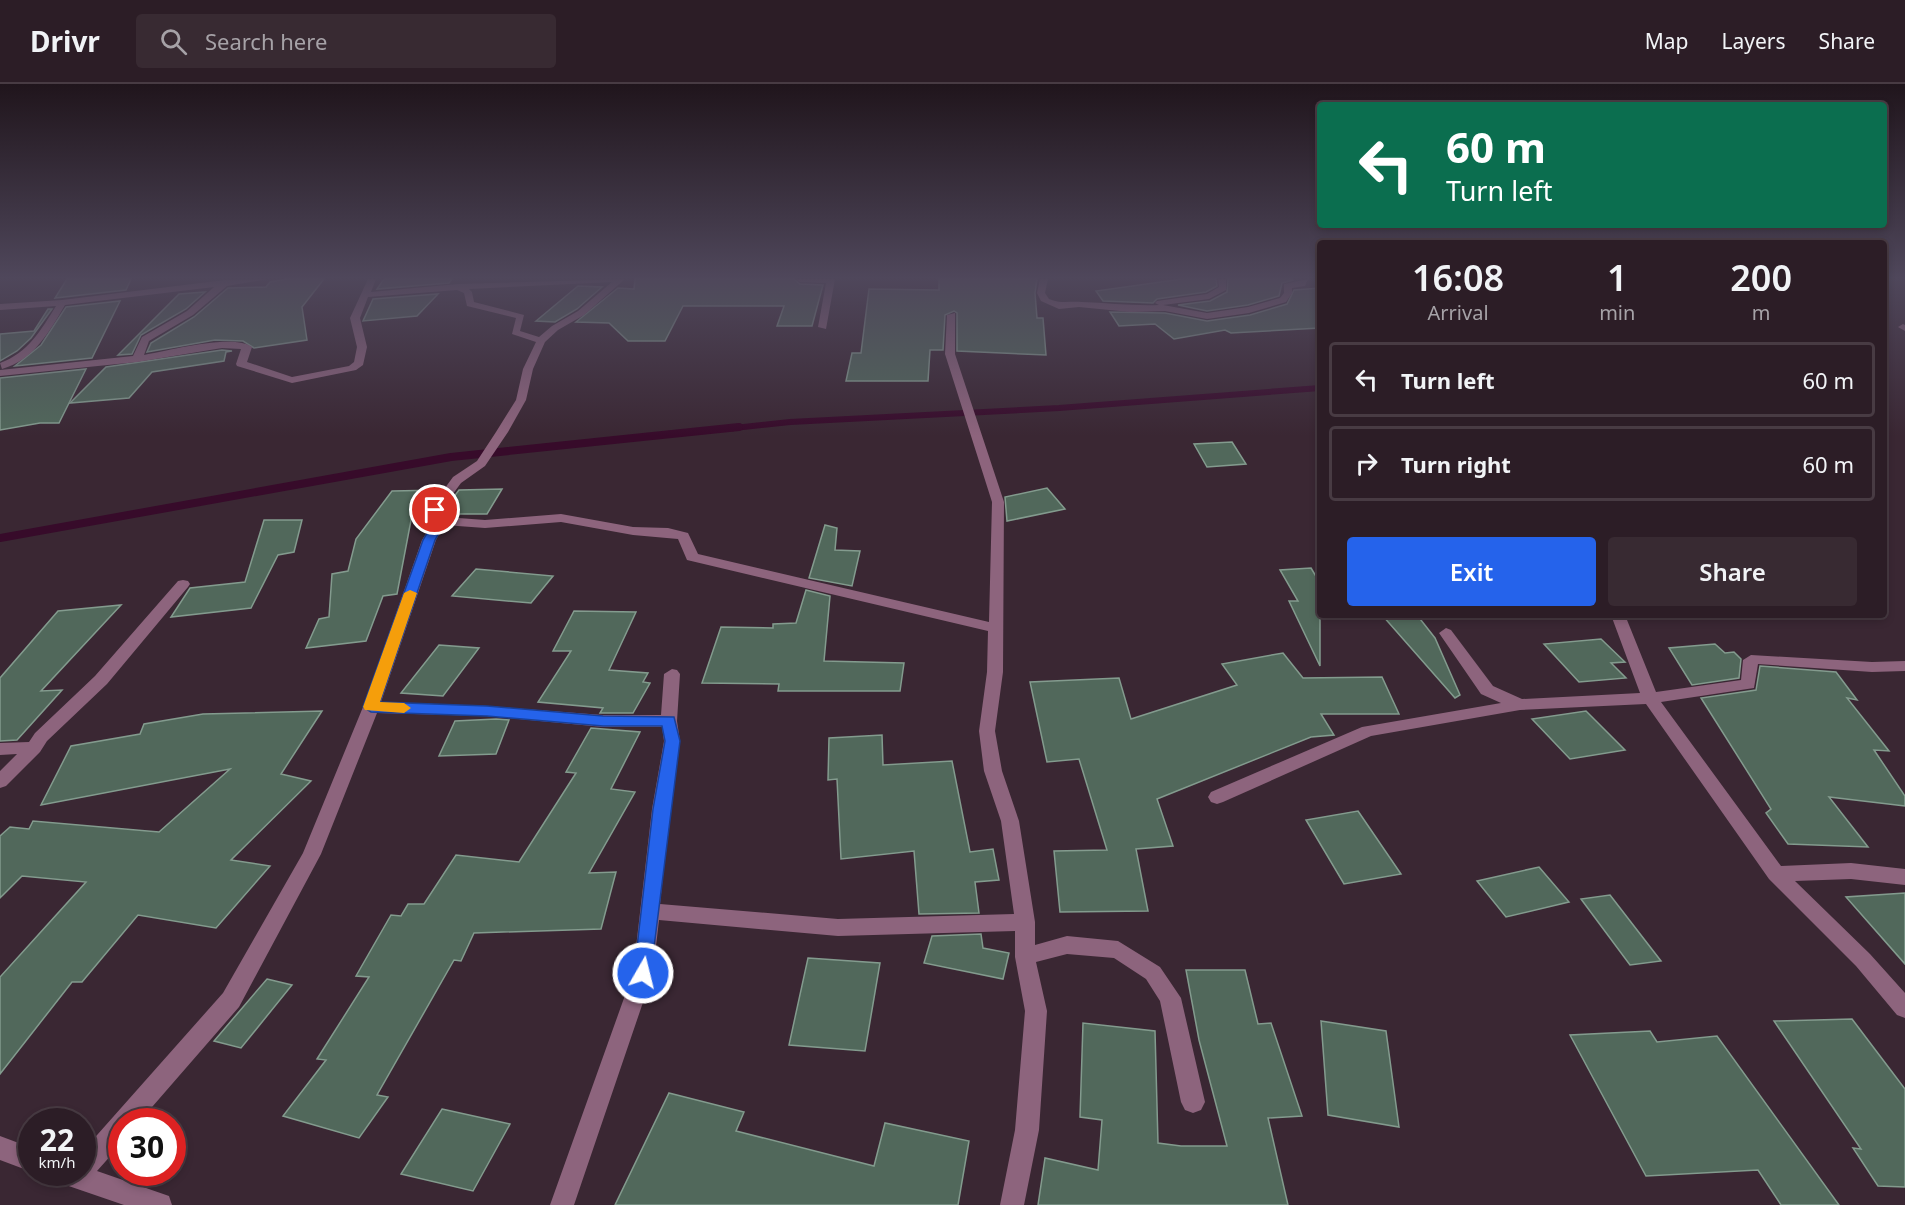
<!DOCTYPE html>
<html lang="en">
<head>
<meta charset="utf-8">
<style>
	:root { --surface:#2c1d26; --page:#382a32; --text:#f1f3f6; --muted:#a6a2a7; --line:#483b43; --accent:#2563eb }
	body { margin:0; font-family:"Noto Sans",sans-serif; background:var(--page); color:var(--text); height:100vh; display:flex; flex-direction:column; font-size:22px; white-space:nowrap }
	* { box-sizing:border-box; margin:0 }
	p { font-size:20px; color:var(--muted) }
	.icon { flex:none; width:33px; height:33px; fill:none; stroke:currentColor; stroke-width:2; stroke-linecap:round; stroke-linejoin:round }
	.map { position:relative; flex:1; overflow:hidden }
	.details { position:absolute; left:1317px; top:156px; width:570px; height:378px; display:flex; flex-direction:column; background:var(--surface); border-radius:6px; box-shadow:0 3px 9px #0003,0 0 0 2px var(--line) }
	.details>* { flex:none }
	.hud { position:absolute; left:1317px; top:18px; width:570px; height:126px; border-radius:6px; box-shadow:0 3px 9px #0003,0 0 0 2px var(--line); background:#0b6e4f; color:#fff; overflow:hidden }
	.speed { position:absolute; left:18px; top:1024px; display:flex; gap:12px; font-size:30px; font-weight:700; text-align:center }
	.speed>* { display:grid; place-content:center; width:78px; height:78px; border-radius:50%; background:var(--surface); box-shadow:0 3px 9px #0003,0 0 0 2px var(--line); line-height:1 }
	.speed small { font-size:15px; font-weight:400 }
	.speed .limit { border:9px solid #d22; background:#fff; color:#111 }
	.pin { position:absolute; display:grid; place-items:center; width:51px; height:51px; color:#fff; margin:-26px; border:3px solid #fff; border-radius:50%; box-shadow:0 2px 6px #0007 }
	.me { position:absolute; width:66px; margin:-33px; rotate:8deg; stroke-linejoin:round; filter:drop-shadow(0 0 4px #0008) }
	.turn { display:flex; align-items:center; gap:21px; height:126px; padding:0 30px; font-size:27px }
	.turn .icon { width:78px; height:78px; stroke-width:2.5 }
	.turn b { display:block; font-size:42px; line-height:51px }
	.eta { display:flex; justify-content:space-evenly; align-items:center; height:102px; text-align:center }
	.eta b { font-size:36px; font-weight:600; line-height:42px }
	.primary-button { display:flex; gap:12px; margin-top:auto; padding:12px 30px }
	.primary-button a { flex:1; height:69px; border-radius:6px; background:var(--accent); color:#fff; font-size:24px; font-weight:600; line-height:69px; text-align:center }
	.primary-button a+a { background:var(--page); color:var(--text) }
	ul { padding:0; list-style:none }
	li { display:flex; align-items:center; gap:18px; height:75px; margin:0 12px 9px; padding:0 18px; border:3px solid var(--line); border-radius:6px }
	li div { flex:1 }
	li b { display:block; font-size:22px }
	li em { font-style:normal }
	header { display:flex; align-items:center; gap:36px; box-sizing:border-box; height:84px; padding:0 30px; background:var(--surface); border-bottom:2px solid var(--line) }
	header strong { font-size:28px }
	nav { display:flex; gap:33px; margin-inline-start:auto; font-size:21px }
	.search { width:420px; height:54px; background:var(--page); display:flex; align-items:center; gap:15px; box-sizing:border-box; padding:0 21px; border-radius:6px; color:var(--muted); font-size:22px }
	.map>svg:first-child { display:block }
</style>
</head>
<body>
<header>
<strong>Drivr</strong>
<div class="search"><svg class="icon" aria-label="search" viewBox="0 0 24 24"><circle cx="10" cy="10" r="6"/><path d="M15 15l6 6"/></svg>Search here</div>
<nav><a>Map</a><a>Layers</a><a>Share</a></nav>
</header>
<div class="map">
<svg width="1905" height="1121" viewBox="0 0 1905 1121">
	<rect width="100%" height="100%" fill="#3a2733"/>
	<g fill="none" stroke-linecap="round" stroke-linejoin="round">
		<polyline stroke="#370b2a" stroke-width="6" points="725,345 790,338 1059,324 1320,304"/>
		<polyline stroke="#370b2a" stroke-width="8" points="0,454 451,373 739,343"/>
	</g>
	<g fill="#51685b" stroke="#839b8e" stroke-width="1.5">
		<polygon points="67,195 131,195 126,206 55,214"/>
		<polygon points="287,195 324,195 302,223 307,256 254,264 243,257 215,256 147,268 151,259 194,233 228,204 266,203 270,198"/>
		<polygon points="384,195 452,195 449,199 377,205"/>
		<polygon points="635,195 794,195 800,200 823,201 812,242 777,242 784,222 683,222 665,257 628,257 609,239 576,238 618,204 634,205"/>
		<polygon points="939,195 1037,195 1035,209 1037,234 1043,234 1046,271 957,267 957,229 954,227 945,231 943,266 930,266 928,297 846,297 852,269 861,269 869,205 939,206"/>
		<polygon points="1182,195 1216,195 1217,202 1206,208 1157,215 1153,219 1103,217 1096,207"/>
		<polygon points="1228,195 1292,195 1293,196 1282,199 1279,212 1248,221 1207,227 1178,221 1210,217 1227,208"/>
		<polygon points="578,202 602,203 577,225 555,238 536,237"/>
		<polygon points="1320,204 1320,244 1231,249 1225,246 1174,255 1155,240 1119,242 1110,228 1165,229 1207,237 1250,231 1287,220 1294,206"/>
		<polygon points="205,208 186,225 141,251 132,270 118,271 179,210"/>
		<polygon points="438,210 417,232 363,237 373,215"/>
		<polygon points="120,217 92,274 15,282 41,261 66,223"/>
		<polygon points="48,225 52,225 31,254 17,267 0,277 0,250 34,247"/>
		<polygon points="222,266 232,267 226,268 224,277 152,288 129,314 70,319 106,283"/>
		<polygon points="86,285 59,339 40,339 0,346 0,294"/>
		<polygon points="1232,358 1246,380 1207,383 1194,360"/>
		<polygon points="1047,404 1065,425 1007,437 1005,413"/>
		<polygon points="502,405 487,430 446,430 444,426 459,406"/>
		<polygon points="441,406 427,425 429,430 412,431 397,510 383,512 366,557 306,564 319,535 329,533 332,490 348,487 356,455 392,407"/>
		<polygon points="264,436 302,436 294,468 278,471 251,524 171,533 190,504 245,498"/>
		<polygon points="825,441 837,444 835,466 860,467 852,502 809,494"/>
		<polygon points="1311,484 1320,499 1320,582 1289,517 1298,517 1280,486"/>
		<polygon points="476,485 553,492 531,519 452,512"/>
		<polygon points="806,506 830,512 824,577 904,579 900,607 778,607 779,600 702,599 721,543 773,544 773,540 796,539"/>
		<polygon points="121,521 41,607 62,606 17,656 0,657 0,594 58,527"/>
		<polygon points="574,527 636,528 609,586 648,589 643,598 650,599 633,629 600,629 603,624 538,618 571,567 553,567"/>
		<polygon points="1382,531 1417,531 1435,554 1460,611 1455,614"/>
		<polygon points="1601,555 1625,578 1611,579 1626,594 1579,598 1544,560"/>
		<polygon points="1715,560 1725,569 1734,568 1741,575 1739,594 1692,601 1669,564"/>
		<polygon points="439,561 479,564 443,612 401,609"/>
		<polygon points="1283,569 1303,594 1382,593 1399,630 1321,630 1334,651 1311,653 1157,715 1173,762 1136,765 1148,827 1060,828 1054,767 1107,766 1079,675 1047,678 1030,598 1119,594 1131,635 1237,601 1222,580"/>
		<polygon points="1760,582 1836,588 1857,616 1847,614 1889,667 1874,666 1905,712 1905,722 1829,713 1868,763 1788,760 1766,729 1771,725 1701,614 1756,606"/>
		<polygon points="322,627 281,690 311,697 231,776 270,782 216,844 138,831 82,898 72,898 0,990 0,893 86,798 22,792 0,814 0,752 10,743 29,745 33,737 159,748 230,685 41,721 71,662 140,650 144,640 203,630"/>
		<polygon points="1586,627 1625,666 1570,675 1532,635"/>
		<polygon points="496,635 509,636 496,670 439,672 455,637"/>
		<polygon points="591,644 640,648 611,705 635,708 589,789 616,788 601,845 474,849 461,877 454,876 377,1011 388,1013 359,1054 283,1032 326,976 317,975 369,893 356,892 391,831 401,832 408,820 424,820 456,771 519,778 576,689 566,688"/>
		<polygon points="882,651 883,681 952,677 970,768 993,765 999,796 975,798 979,829 919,830 914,767 841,775 837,695 828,696 829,654"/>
		<polygon points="1358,727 1401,790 1344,800 1306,736"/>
		<polygon points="1539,783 1569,818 1506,833 1477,797"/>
		<polygon points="1905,809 1905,880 1846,813"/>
		<polygon points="1610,811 1661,877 1630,881 1581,815"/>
		<polygon points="981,850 983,864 1009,869 1003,895 924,879 932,852"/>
		<polygon points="808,874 880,879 865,967 789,961"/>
		<polygon points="1186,886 1245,886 1258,940 1271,939 1302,1032 1268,1034 1288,1121 1038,1121 1045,1074 1098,1086 1102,1036 1080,1033 1083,939 1155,947 1158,1059 1181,1062 1227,1062 1199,956"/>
		<polygon points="267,895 292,901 241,964 214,957"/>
		<polygon points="1852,935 1905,1005 1905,1103 1878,1102 1853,1064 1861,1065 1774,937"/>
		<polygon points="1321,937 1386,947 1399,1043 1328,1031"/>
		<polygon points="1650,947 1657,958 1717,952 1839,1121 1781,1121 1758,1086 1646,1092 1570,951"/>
		<polygon points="669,1009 744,1028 736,1047 874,1082 885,1039 969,1057 958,1121 615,1121"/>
		<polygon points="442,1025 510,1040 473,1107 401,1090"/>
	</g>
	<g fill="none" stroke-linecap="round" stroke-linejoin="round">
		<g fill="#8d647d" fill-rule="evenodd">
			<path d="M 268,195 L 227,202 L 193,231 L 149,257 L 144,271 C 167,267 233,249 252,263 L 247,278 L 292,293 L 349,282 L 354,278 L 357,263 L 350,234 L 368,195 L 376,195 L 371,208 L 458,200 L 625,195 L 584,231 L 558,246 L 545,258 L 533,285 L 526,316 L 508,348 L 485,382 L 461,399 L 441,426 L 445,433 L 485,436 L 561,430 L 633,443 L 668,444 L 688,449 L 698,470 L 989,538 L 992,418 L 945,270 L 947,231 L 955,229 L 955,270 L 1004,418 L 1003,588 L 995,647 L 1002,687 L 1019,737 L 1035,838 L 1035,861 L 1067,852 L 1118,857 L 1160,883 L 1181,914 L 1205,1018 L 1201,1026 L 1193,1029 L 1185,1026 L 1181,1018 L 1160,917 L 1146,895 L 1114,874 L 1067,870 L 1036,878 L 1047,927 L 1039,1046 L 1024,1121 L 1000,1121 L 1015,1046 L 1025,927 L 1015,873 L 1015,847 L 838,852 L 659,836 L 653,889 L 574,1121 L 550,1121 L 633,889 L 652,725 L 664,657 L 662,643 L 603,643 L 487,632 L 377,629 L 321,770 L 239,923 L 139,1038 L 122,1038 L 122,1059 L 97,1087 L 169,1112 L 172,1121 L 124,1121 L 57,1098 L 54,1089 L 82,1089 L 82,1068 L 223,909 L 303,769 L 363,623 L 422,456 L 434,437 L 429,426 L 453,393 L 477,377 L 496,348 L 516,316 L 523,285 L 536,258 L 512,250 L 516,234 L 467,222 L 464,209 L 457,206 L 368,213 L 360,234 L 367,263 L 363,281 L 356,286 L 292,299 L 237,282 L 236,280 L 241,265 L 222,264 L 137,278 L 0,292 L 0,286 L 133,272 L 142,253 L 187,227 L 214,203 L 65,221 C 49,248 34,276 2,285 L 0,279 C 28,269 41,246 56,222 L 0,226 L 0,220 L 62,216 L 225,196 ZM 612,198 L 578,227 L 552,242 L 539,253 L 520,247 L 524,231 L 474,218 L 472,208 L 469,205 ZM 561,438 L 633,451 L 678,455 L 687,476 L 988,547 L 987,588 L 979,647 L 984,687 L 1001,737 L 1014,830 L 838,835 L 660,820 L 670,725 L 680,657 L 677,637 L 680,590 L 677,586 L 672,585 L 664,590 L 661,631 L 603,631 L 487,622 L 381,618 L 436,456 L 444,441 L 485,444 Z"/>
			<polygon points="796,195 835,195 826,245 818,243 826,199 800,198"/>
			<path d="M 1040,195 L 1048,195 L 1045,209 L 1049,215 C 1061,220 1069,217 1082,218 C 1108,219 1133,222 1159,221 L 1155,219 L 1157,217 L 1207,210 L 1219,203 L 1218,195 L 1226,195 L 1226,206 L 1209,215 L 1163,221 L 1207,229 L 1248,223 L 1280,214 L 1284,209 L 1284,200 L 1308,195 L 1305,202 L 1292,204 L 1292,209 L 1286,218 L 1249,229 L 1207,235 L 1165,227 L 1130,228 L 1079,223 L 1059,225 L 1041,217 L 1037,209 Z"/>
			<polygon points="1903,240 1905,241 1905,247 1898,243"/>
			<polygon points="183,496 188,497 190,500 188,503 107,600 47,657 40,668 6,702 0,704 0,687 17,670 0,671 0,659 29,658 35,649 95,592 178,497"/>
			<polygon points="1611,531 1625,531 1656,608 1741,596 1743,576 1751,571 1872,578 1905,577 1905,587 1872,588 1758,580 1754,604 1661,618 1781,782 1851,779 1905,785 1905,801 1851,795 1795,797 1870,870 1905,909 1905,934 1897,931 1856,882 1769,795 1646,620 1520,626 1371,652 1223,718 1217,720 1211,718 1208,713 1211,708 1362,643 1501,619 1481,610 1439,549 1446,544 1451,546 1493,602 1522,615 1640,609"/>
			<polygon points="0,1052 32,1064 32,1088 0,1076"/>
		</g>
	</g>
	<linearGradient id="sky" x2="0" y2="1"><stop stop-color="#20151c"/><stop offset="0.55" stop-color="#4f475b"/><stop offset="1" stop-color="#4f475b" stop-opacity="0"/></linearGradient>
	<rect width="1905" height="352" fill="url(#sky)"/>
	<polygon fill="#2563eb" stroke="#184099" stroke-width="1.5" points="435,422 439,423 446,437 435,456 380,618 487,622 603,632 674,633 680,657 650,895 643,898 637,895 634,889 653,725 665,657 662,642 603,642 487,632 371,628 363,623 423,456 434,437 429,426"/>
	<polygon fill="#f59e0b" points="410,506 417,509 380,618 404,619 411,624 404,629 365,626 363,623 404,509"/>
</svg>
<div class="speed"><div>22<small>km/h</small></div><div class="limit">30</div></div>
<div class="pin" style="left:435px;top:426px;background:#d93025"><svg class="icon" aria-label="arrive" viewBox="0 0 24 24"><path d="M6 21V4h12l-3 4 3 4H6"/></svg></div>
<svg class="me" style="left:643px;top:889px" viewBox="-20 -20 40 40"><circle r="17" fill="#2563eb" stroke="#fff" stroke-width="3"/><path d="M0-11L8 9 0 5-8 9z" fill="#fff"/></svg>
<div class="hud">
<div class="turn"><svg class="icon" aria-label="left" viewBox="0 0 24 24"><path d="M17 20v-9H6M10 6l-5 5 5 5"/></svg><div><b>60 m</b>Turn left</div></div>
</div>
<section class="details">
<div class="eta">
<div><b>16:08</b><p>Arrival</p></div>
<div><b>1</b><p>min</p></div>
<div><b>200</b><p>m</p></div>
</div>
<ul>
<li><svg class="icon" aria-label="left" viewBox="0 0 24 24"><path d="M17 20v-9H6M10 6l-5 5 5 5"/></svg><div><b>Turn left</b></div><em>60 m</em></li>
<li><svg class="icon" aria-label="right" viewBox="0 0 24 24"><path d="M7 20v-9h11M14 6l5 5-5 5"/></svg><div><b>Turn right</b></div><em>60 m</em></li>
</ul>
<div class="primary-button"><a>Exit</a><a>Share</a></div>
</section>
</div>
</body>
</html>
